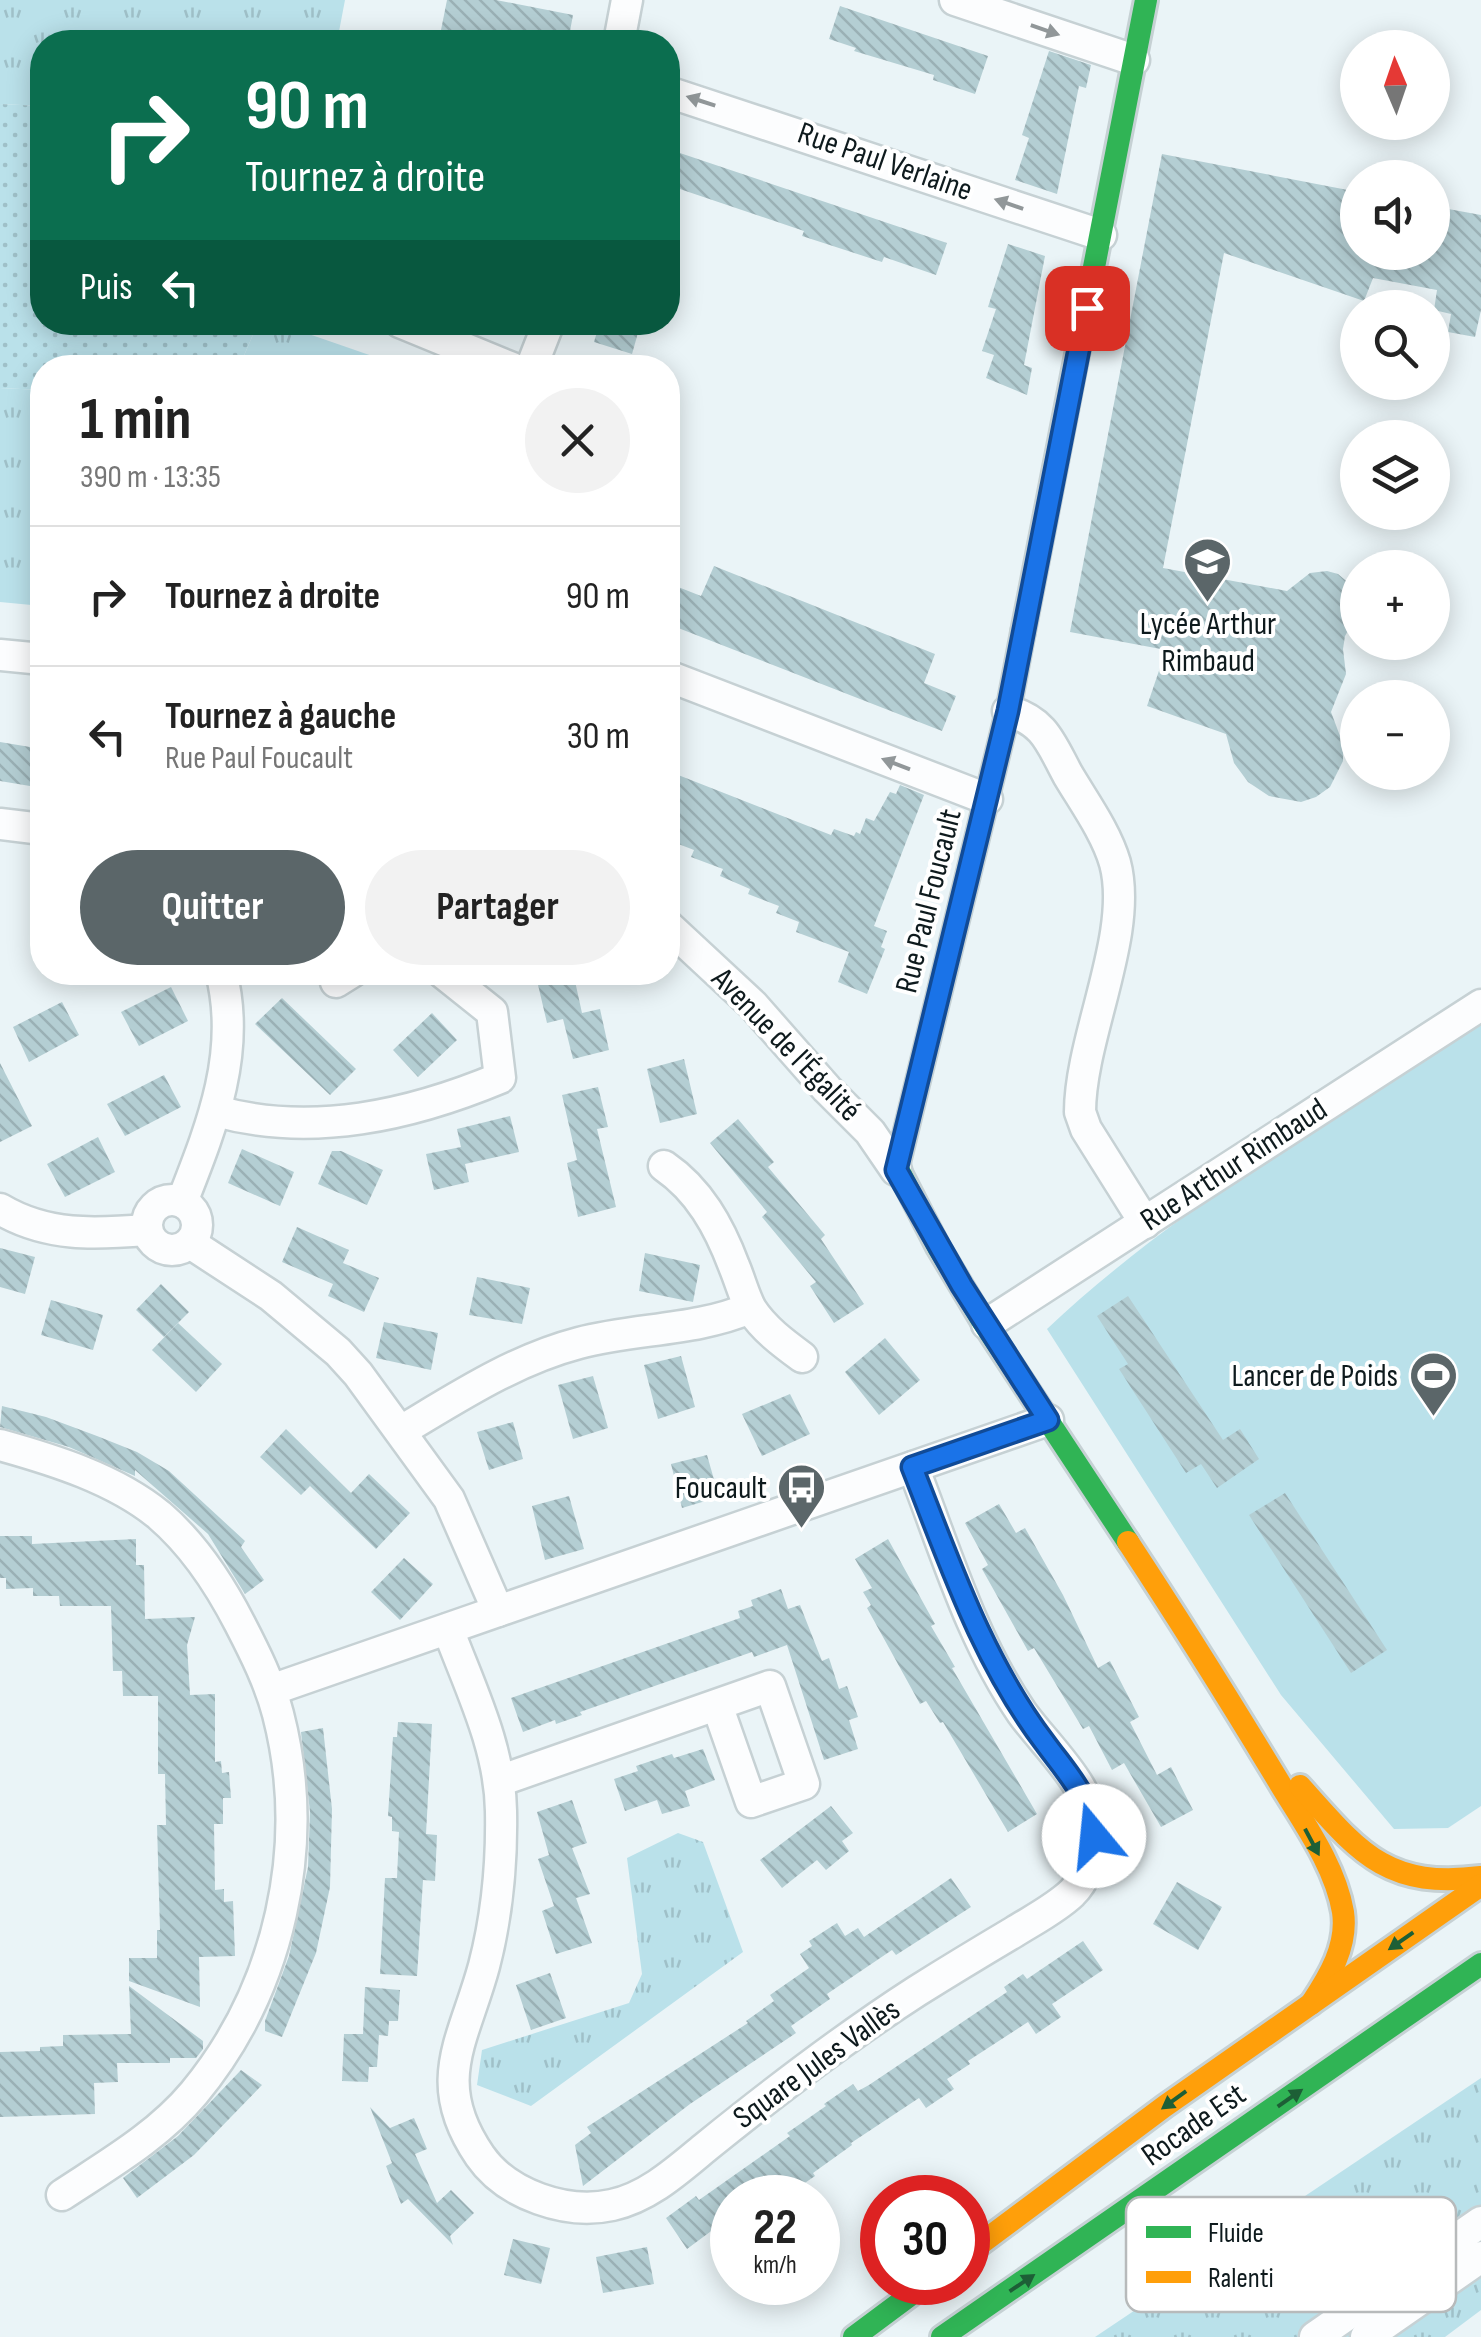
<!DOCTYPE html>
<html lang="fr">
<head>
<meta charset="utf-8">
<style>
	:root { --surface:#fff; --page:#f2f2f2; --text:#222; --muted:#767676; --line:#e0e0e0; --accent:#5b6669 }
	body { margin:0; font-family:"Sofia Sans Condensed",sans-serif; background:var(--page); color:var(--text); height:100vh; display:flex; flex-direction:column; font-size:38px; white-space:nowrap }
	* { box-sizing:border-box; margin:0 }
	p { font-size:32px; color:var(--muted) }
	.icon { flex:none; width:55px; height:55px; fill:none; stroke:currentColor; stroke-width:2; stroke-linecap:round; stroke-linejoin:round }
	.map { position:relative; flex:1; overflow:hidden }
	.details { position:absolute; left:30px; top:355px; width:650px; height:630px; display:flex; flex-direction:column; background:var(--surface); border-radius:40px; box-shadow:0 5px 25px #0003 }
	.details>* { flex:none }
	.top-card { position:absolute; left:30px; top:30px; width:650px; height:305px; border-radius:40px; box-shadow:0 5px 25px #0003; background:#0b6e4f; color:#fff; overflow:hidden }
	.needle { width:65px; rotate:358deg }
	.controls { position:absolute; left:1340px; top:30px; display:grid; gap:20px }
	.controls a { display:grid; place-items:center; width:110px; height:110px; border-radius:50%; background:var(--surface); box-shadow:0 5px 25px #0003; font-size:50px }
	.speed { position:absolute; left:710px; top:2175px; display:flex; gap:20px; font-size:50px; font-weight:700; text-align:center }
	.speed>* { display:grid; place-content:center; width:130px; height:130px; border-radius:50%; background:var(--surface); box-shadow:0 5px 25px #0003; line-height:1 }
	.speed small { font-size:25px; font-weight:400 }
	.speed .limit { border:15px solid #d22; background:#fff; color:#111 }
	.pin { position:absolute; display:grid; place-items:center; width:85px; height:85px; color:#fff; margin:-42px; border-radius:20px; box-shadow:0 5px 15px #0006 }
	.me { position:absolute; width:110px; margin:-55px; rotate:343deg; stroke-linejoin:round; filter:drop-shadow(0 0 8px #0008) }
	.turn { display:flex; align-items:center; gap:35px; height:210px; padding:0 50px; font-size:45px }
	.turn .icon { width:130px; height:130px; stroke-width:2.5 }
	.turn b { display:block; font-size:70px; line-height:85px }
	.then { display:flex; align-items:center; height:95px; padding:0 50px; background:#0003; gap:20px; font-size:38px }
	.round { display:grid; place-items:center; flex:none; width:105px; height:105px; border-radius:52px; background:var(--page) }
	.head { display:flex; align-items:center; justify-content:space-between; height:170px; padding:0 50px }
	h1 { font-size:60px; font-weight:700; line-height:75px }
	.action { display:flex; gap:20px; margin-top:auto; padding:20px 50px }
	.action a { flex:1; height:115px; border-radius:60px; background:var(--accent); color:#fff; font-size:40px; font-weight:700; line-height:115px; text-align:center }
	.action a+a { background:var(--page); color:var(--text) }
	ul { padding:0; list-style:none }
	li { display:flex; align-items:center; gap:30px; height:140px; padding:0 50px; border-top:2px solid var(--line) }
	li div { flex:1 }
	li b { display:block; font-size:38px }
	li em { font-style:normal }
	.map>svg:first-child { display:block }
</style>
</head>
<body>
<div class="map">
<svg width="1481" height="2337" viewBox="0 0 1481 2337">
	<defs>
		<pattern id="grass-tufts" width="24" height="20" patternUnits="userSpaceOnUse" patternTransform="scale(2.5)"><rect width="24" height="20" fill="#bae1ea"/><path d="M3 7l-1-3M5 7V3M7 7l1-3M15 17l-1-3M17 17v-4M19 17l1-3" fill="none" stroke="#9fc0c8"/></pattern>
		<pattern id="garden-dots" width="8" height="8" patternUnits="userSpaceOnUse" patternTransform="scale(2.5)"><rect width="8" height="8" fill="#bae1ea"/><path d="M2 2h.1M6 6h.1" fill="none" stroke="#9fc0c8" stroke-width="1.8" stroke-linecap="round"/></pattern>
		<pattern id="building-back-hatch" width="6" height="6" patternUnits="userSpaceOnUse" patternTransform="scale(2.5)"><rect width="6" height="6" fill="#b4ced3"/><path d="M-1 5l2 2M0 0l6 6M5-1l2 2" fill="none" stroke="#9ab0b5"/></pattern>
	</defs>
	<rect width="100%" height="100%" fill="#eaf4f7"/>
	<g fill="url(#grass-tufts)">
		<polygon points="0,0 345,0 337,42 42,42 42,106 0,104"/>
		<polygon points="258,323 277,323 404,367 239,367"/>
		<polygon points="0,388 42,390 42,606 0,602"/>
		<polygon points="678,1833 703,1842 743,1952 531,2106 477,2085 482,2050 629,2003 642,1974 627,1858"/>
		<polygon points="1481,2078 1481,2310 1445,2337 1095,2337"/>
	</g>
	<polygon fill="url(#garden-dots)" points="0,104 42,106 42,322 258,323 239,367 42,368 42,390 0,388"/>
	<path fill="#bae1ea" d="M 1481,1022 L 1481,1806 L 1448,1828 L 1394,1829 L 1281,1695 L 1047,1329 C 1176,1207 1333,1119 1481,1022 Z"/>
	<g fill="url(#building-back-hatch)">
		<polygon points="447,0 496,0 573,15 568,42 478,42 440,35"/>
		<polygon points="840,6 988,56 975,94 933,80 934,75 854,51 856,48 829,39"/>
		<polygon points="1049,51 1091,65 1086,88 1079,86 1057,194 1015,180 1029,138 1022,135"/>
		<polygon points="668,149 947,243 936,275 884,257 882,262 802,236 804,231 668,185"/>
		<polygon points="1162,154 1358,192 1358,252 1432,252 1432,206 1481,215 1481,310 1475,337 1448,332 1451,314 1434,310 1437,290 1373,278 1364,301 1224,253 1163,568 1287,591 1310,573 1327,571 1338,574 1351,585 1358,602 1357,615 1345,636 1343,649 1346,674 1331,712 1343,744 1343,761 1330,787 1316,797 1301,802 1269,796 1248,782 1234,763 1226,734 1147,706 1166,650 1070,632"/>
		<polygon points="1008,244 1045,256 1024,365 1032,368 1027,395 986,378 994,355 982,351 996,309 988,307"/>
		<polygon points="600,322 641,322 632,354 594,342"/>
		<polygon points="714,566 935,654 924,683 956,696 942,731 668,624 668,583 701,596"/>
		<polygon points="0,742 42,749 42,788 0,781"/>
		<polygon points="668,771 831,835 834,829 854,836 856,832 860,834 866,818 874,821 890,792 896,794 900,785 924,795 874,926 887,931 881,947 885,949 867,994 838,982 849,952 796,932 799,922 776,913 779,906 748,894 750,889 720,876 723,869 691,857 694,850 668,840"/>
		<polygon points="535,972 573,972 582,1013 600,1009 609,1050 573,1059 563,1019 547,1023"/>
		<polygon points="171,987 188,1021 139,1046 121,1012"/>
		<polygon points="282,998 356,1069 330,1095 255,1024"/>
		<polygon points="62,1002 79,1035 29,1062 13,1027"/>
		<polygon points="432,1013 457,1040 418,1077 393,1050"/>
		<polygon points="684,1059 697,1114 660,1123 647,1069"/>
		<polygon points="0,1063 32,1126 0,1142"/>
		<polygon points="164,1075 181,1107 125,1136 107,1104"/>
		<polygon points="598,1087 608,1127 597,1129 616,1207 578,1217 567,1163 577,1160 562,1095"/>
		<polygon points="510,1116 519,1152 465,1164 469,1182 434,1190 426,1154 461,1147 457,1129"/>
		<polygon points="738,1119 774,1162 768,1167 825,1235 821,1239 864,1304 834,1323 810,1286 816,1282 762,1217 767,1212 710,1143"/>
		<polygon points="98,1137 115,1172 65,1197 47,1164"/>
		<polygon points="242,1149 294,1172 280,1206 228,1183"/>
		<polygon points="332,1151 341,1151 383,1170 367,1205 318,1184"/>
		<polygon points="297,1227 349,1250 343,1263 379,1278 364,1312 328,1296 333,1284 282,1262"/>
		<polygon points="0,1248 35,1257 25,1294 0,1287"/>
		<polygon points="645,1253 700,1265 693,1302 639,1291"/>
		<polygon points="477,1277 530,1288 522,1324 469,1315"/>
		<polygon points="161,1284 189,1312 164,1337 136,1310"/>
		<polygon points="1128,1296 1223,1440 1240,1429 1259,1459 1217,1488 1201,1464 1186,1473 1119,1369 1128,1364 1097,1316"/>
		<polygon points="51,1300 103,1315 93,1350 41,1335"/>
		<polygon points="384,1322 438,1333 431,1370 376,1358"/>
		<polygon points="178,1323 222,1364 196,1392 152,1350"/>
		<polygon points="885,1338 920,1380 879,1415 845,1372"/>
		<polygon points="681,1356 695,1407 658,1419 644,1365"/>
		<polygon points="593,1376 608,1428 573,1439 558,1385"/>
		<polygon points="790,1394 810,1434 762,1456 742,1414"/>
		<polygon points="2,1406 46,1417 97,1436 137,1452 169,1471 245,1541 241,1547 264,1580 245,1594 208,1534 135,1470 135,1476 69,1447 0,1427"/>
		<polygon points="513,1422 523,1459 489,1470 477,1432"/>
		<polygon points="286,1429 351,1493 369,1474 410,1513 376,1549 310,1486 301,1495 260,1457"/>
		<polygon points="707,1455 719,1497 682,1508 671,1464"/>
		<polygon points="1285,1493 1387,1650 1351,1673 1249,1515"/>
		<polygon points="569,1496 584,1549 545,1560 532,1506"/>
		<polygon points="999,1504 1016,1533 1025,1528 1063,1595 1098,1668 1110,1661 1139,1717 1130,1722 1157,1775 1171,1767 1193,1810 1161,1827 1124,1763 1112,1770 1089,1726 1083,1729 1034,1648 1028,1651 982,1569 988,1565 965,1523"/>
		<polygon points="0,1536 32,1536 32,1544 136,1539 136,1565 144,1565 145,1619 195,1617 187,1645 190,1695 215,1694 215,1762 221,1761 222,1773 229,1772 231,1798 223,1798 223,1824 214,1824 215,1890 224,1889 224,1902 233,1901 235,1956 199,1957 200,2007 129,1981 129,1958 157,1958 157,1930 160,1930 157,1825 166,1825 165,1774 158,1774 158,1696 123,1696 122,1671 113,1671 111,1606 60,1606 59,1596 33,1596 33,1588 6,1589 6,1578 0,1578"/>
		<polygon points="888,1539 935,1624 931,1626 955,1667 952,1668 1037,1814 1008,1832 943,1722 940,1723 926,1701 920,1704 867,1608 871,1605 863,1592 872,1588 855,1559"/>
		<polygon points="404,1558 433,1584 400,1620 371,1592"/>
		<polygon points="781,1589 788,1609 800,1605 822,1661 829,1658 839,1689 847,1686 858,1717 849,1720 858,1749 824,1760 787,1645 754,1657 752,1652 580,1712 582,1715 556,1724 555,1720 523,1732 511,1698 740,1618 738,1611 753,1606 751,1600"/>
		<polygon points="398,1722 432,1724 426,1834 437,1835 435,1881 423,1880 417,1976 380,1974 385,1878 397,1878 399,1832 392,1831 392,1817 388,1816 393,1737 397,1737"/>
		<polygon points="323,1728 332,1809 330,1887 316,1953 282,2037 265,2031 265,2021 289,1956 308,1867 310,1812 301,1732"/>
		<polygon points="703,1749 715,1780 685,1791 690,1806 662,1814 657,1800 625,1811 614,1779 638,1771 636,1766 672,1754 674,1758"/>
		<polygon points="572,1800 587,1843 572,1848 590,1894 576,1898 592,1943 556,1954 542,1911 554,1906 538,1859 549,1855 537,1812"/>
		<polygon points="831,1806 853,1833 842,1841 849,1851 826,1870 817,1860 782,1888 760,1860"/>
		<polygon points="951,1878 971,1907 896,1955 892,1950 827,1994 830,1999 791,2026 796,2033 690,2104 583,2186 575,2145 591,2133 587,2127 748,2023 746,2021 774,2001 770,1995 809,1968 800,1954 812,1946 809,1941 837,1923 845,1936 858,1928 864,1937"/>
		<polygon points="1177,1882 1222,1907 1198,1950 1153,1924"/>
		<polygon points="1083,1941 1103,1970 1052,2004 1061,2017 1036,2034 1028,2022 968,2061 970,2064 947,2079 954,2089 926,2108 919,2098 851,2143 852,2145 813,2173 815,2176 783,2198 732,2198 732,2249 718,2226 687,2249 666,2218 696,2196 699,2200 790,2136 787,2133 826,2106 824,2104 853,2084 858,2091 869,2085 1007,1992 1004,1987 1023,1974 1027,1979"/>
		<polygon points="550,1973 566,2018 531,2030 516,1985"/>
		<polygon points="129,1986 203,2041 203,2049 196,2058 170,2058 170,2063 117,2063 118,2082 94,2083 95,2114 0,2117 0,2052 40,2051 40,2047 63,2046 63,2035 131,2034"/>
		<polygon points="365,1987 400,1990 398,2021 389,2021 388,2036 379,2035 377,2067 369,2067 368,2082 342,2081 344,2034 367,2034 363,2034"/>
		<polygon points="241,2070 262,2085 194,2155 137,2198 123,2178 178,2136"/>
		<polygon points="370,2107 390,2128 414,2118 427,2149 415,2154 437,2203 451,2190 474,2213 450,2236 453,2245 408,2199 401,2204 386,2166 392,2163"/>
		<polygon points="513,2239 550,2248 541,2284 504,2275"/>
		<polygon points="647,2247 654,2284 603,2293 596,2257"/>
	</g>
	<g fill="none" stroke-linecap="round" stroke-linejoin="round">
		<defs>
			<g id="street">
				<polyline points="955,0 1134,60"/>
				<polyline points="619,42 627,0"/>
				<polyline points="668,92 1101,235"/>
				<polyline points="400,322 512,368"/>
				<polyline points="531,368 549,322"/>
				<polyline points="0,655 42,659"/>
				<polyline points="668,676 987,799"/>
				<path d="M 1008,711 C 1045,721 1051,744 1068,775 C 1084,802 1106,832 1115,863 C 1134,934 1080,1037 1080,1112 L 1086,1129 L 1145,1223"/>
				<polyline points="0,824 42,829"/>
				<polyline points="668,926 753,1005 827,1089 870,1132 896,1170"/>
				<polyline points="336,982 352,972"/>
				<path d="M 216,1111 C 312,1138 411,1115 500,1078 L 492,1012 L 442,972"/>
				<path d="M 664,1166 C 699,1190 719,1226 734,1266 C 740,1280 744,1296 751,1309 C 764,1329 783,1343 802,1357"/>
				<circle cx="172" cy="1225" r="25"/>
				<path d="M 182,1202 C 211,1128 242,1053 221,972"/>
				<path d="M 0,1209 C 47,1237 95,1234 147,1230"/>
				<polyline points="190,1243 271,1296 338,1352 358,1374 449,1499 498,1611"/>
				<polyline points="987,1324 1481,1005"/>
				<path d="M 401,1431 C 458,1397 514,1360 579,1343 C 636,1328 696,1331 750,1308"/>
				<path d="M 0,1445 C 54,1460 115,1479 159,1515 C 194,1545 219,1583 240,1624 C 255,1653 270,1683 278,1714 C 312,1845 280,1989 194,2093 C 158,2136 109,2164 62,2195"/>
				<path d="M 448,1629 C 470,1688 500,1747 501,1811 C 502,1863 497,1916 484,1966 C 464,2040 429,2082 480,2156 C 507,2195 567,2215 612,2205 C 649,2197 679,2169 707,2146 C 775,2091 844,2038 917,1991 C 949,1971 982,1951 1014,1932 C 1033,1920 1055,1909 1072,1893 C 1086,1879 1092,1858 1094,1838 C 1097,1790 1048,1749 1022,1713 C 971,1639 945,1549 913,1467"/>
				<polyline points="271,1690 1048,1420"/>
				<polyline points="499,1781 770,1686 804,1784 751,1802 717,1705"/>
				<polyline points="1315,2337 1481,2222"/>
				<polyline points="1366,2337 1481,2257"/>
			</g>
			<g id="fast">
				<polyline points="1023,632 1146,0"/>
				<polyline points="897,1167 938,1247 983,1322 1128,1542"/>
				<polyline points="854,2337 928,2282"/>
				<polyline points="942,2337 1481,1964"/>
			</g>
			<g id="slow">
				<polyline points="897,1167 1008,711 1023,632"/>
				<path d="M 1128,1542 C 1180,1621 1230,1701 1279,1782 C 1303,1822 1335,1865 1343,1912 C 1348,1946 1329,1977 1311,2004"/>
				<path d="M 1300,1786 C 1359,1852 1386,1889 1481,1877"/>
				<polyline points="968,2253 1165,2106 1481,1885"/>
			</g>
		</defs>
		<use href="#street" stroke="#c6d1d4" stroke-width="35"/>
		<use href="#fast" stroke="#c6d1d4" stroke-width="28"/>
		<use href="#slow" stroke="#c6d1d4" stroke-width="28"/>
		<use href="#street" stroke="#fcfdfe" stroke-width="30"/>
		<use href="#fast" stroke="#30b455" stroke-width="22"/>
		<use href="#slow" stroke="#ff9f0a" stroke-width="22"/>
	</g>
	<defs><path id="oneway-solid" d="M-6-.8H1V-3.2L6.5 0L1 3.2V.8H-6Z" transform="scale(2.5)"/></defs>
	<g fill="#919799">
		<use href="#oneway-solid" transform="translate(1045 30) rotate(19)"/>
		<use href="#oneway-solid" transform="translate(701 101) rotate(-162)"/>
		<use href="#oneway-solid" transform="translate(1009 204) rotate(-161)"/>
		<use href="#oneway-solid" transform="translate(896 764) rotate(-159)"/>
	</g>
	<g fill="#1d5f36">
		<use href="#oneway-solid" transform="translate(1312 1842) rotate(62)"/>
		<use href="#oneway-solid" transform="translate(1401 1941) rotate(145)"/>
		<use href="#oneway-solid" transform="translate(1290 2098) rotate(-35)"/>
		<use href="#oneway-solid" transform="translate(1174 2100) rotate(144)"/>
		<use href="#oneway-solid" transform="translate(1022 2283) rotate(-34)"/>
	</g>
	<g fill="none" stroke-linecap="round" stroke-linejoin="round">
		<defs>
			<path id="route" d="M 1087,308 L 1008,711 L 896,1170 L 962,1286 L 1048,1420 L 912,1467 C 950,1563 982,1660 1045,1743 C 1066,1772 1092,1798 1094,1836"/>
		</defs>
		<use href="#route" stroke="#114b97" stroke-width="25"/>
		<use href="#route" stroke="#1a73e8" stroke-width="18"/>
	</g>
	<defs>
		<symbol id="school-pin" viewBox="-11 -11 22 30"><path d="M0 17L-7.5 6A9.5 9.5 0 1 1 7.5 6Z" fill="#5b6669" stroke="#fff"/><path d="M0-5L7-2L0 1L-7-2ZM-4 1L0 2.5L4 1V4Q0 6-4 4Z" fill="#fff"/></symbol>
		<symbol id="stadium-pin" viewBox="-11 -11 22 30"><path d="M0 17L-7.5 6A9.5 9.5 0 1 1 7.5 6Z" fill="#5b6669" stroke="#fff"/><path d="M0-5a6.5 5 0 1 0 0 10a6.5 5 0 1 0 0-10ZM-3.5-1.8h7v3.6h-7Z" fill="#fff"/></symbol>
		<symbol id="bus-pin" viewBox="-11 -11 22 30"><path d="M0 17L-7.5 6A9.5 9.5 0 1 1 7.5 6Z" fill="#5b6669" stroke="#fff"/><path d="M-5-6H5V4H4V6H2V4H-2V6H-4V4H-5ZM-3.5-4V0h7V-4ZM-3.5 1.2v1.5H-2V1.2ZM2 1.2v1.5H3.5V1.2Z" fill="#fff"/></symbol>
	</defs>
	<g fill-rule="evenodd">
		<use href="#school-pin" x="1180" y="534" width="55" height="75"/>
		<use href="#stadium-pin" x="1406" y="1348" width="55" height="75"/>
		<use href="#bus-pin" x="774" y="1460" width="55" height="75"/>
	</g>
	<g text-anchor="middle" dominant-baseline="central" stroke-width="8" stroke-linejoin="round" paint-order="stroke">
		<g font-size="32" fill="#0e1a1d" stroke="#fff">
			<text transform="translate(885 162) rotate(19)">Rue Paul Verlaine</text>
			<text transform="translate(929 901) rotate(-76)">Rue Paul Foucault</text>
			<text transform="translate(786 1045) rotate(46)">Avenue de l'Égalité</text>
			<text transform="translate(1234 1165) rotate(-33)">Rue Arthur Rimbaud</text>
			<text transform="translate(817 2064) rotate(-36)">Square Jules Vallès</text>
			<text transform="translate(1194 2125) rotate(-35)">Rocade Est</text>
		</g>
		<g font-size="32" fill="#0e1a1d" stroke="#fff" text-anchor="end">
			<text x="1208" y="624" text-anchor="middle">Lycée Arthur<tspan x="1208" dy="37">Rimbaud</tspan></text>
			<text x="1398" y="1376">Lancer de Poids</text>
			<text x="767" y="1488">Foucault</text>
		</g>
	</g>
	<rect x="1126" y="2197" width="330" height="115" rx="15" fill="#fff" stroke="#b7babb" stroke-width="2.5"/>
	<rect x="1146" y="2226" width="45" height="12" fill="#30b455"/>
	<rect x="1146" y="2271" width="45" height="12" fill="#ff9f0a"/>
	<g font-size="28" fill="#0e1a1d">
		<text x="1208" y="2242">Fluide</text>
		<text x="1208" y="2287">Ralenti</text>
	</g>
</svg>
<div class="controls">
<a><svg class="needle" viewBox="-14 -14 28 28"><path d="M0-13l5 13h-10z" fill="#e53935"/><path d="M0 13l5-13h-10z" fill="#767676"/></svg></a>
<a><svg class="icon" aria-label="sound" viewBox="0 0 24 24"><path d="M4 9h4l5-4v14l-5-4H4zM17 9q2 3 0 6"/></svg></a>
<a><svg class="icon" aria-label="search" viewBox="0 0 24 24"><circle cx="10" cy="10" r="6"/><path d="M15 15l6 6"/></svg></a>
<a><svg class="icon" aria-label="layers" viewBox="0 0 24 24"><path d="M12 4l9 5-9 5-9-5zM3 14l9 5 9-5"/></svg></a>
<a>+</a>
<a>−</a>
</div>
<div class="speed"><div>22<small>km/h</small></div><div class="limit">30</div></div>
<div class="pin" style="left:1087px;top:308px;background:#d93025"><svg class="icon" aria-label="arrive" viewBox="0 0 24 24"><path d="M6 21V4h12l-3 4 3 4H6"/></svg></div>
<svg class="me" style="left:1094px;top:1836px" viewBox="-20 -20 40 40"><circle r="19" fill="#fff"/><path d="M0-13L10 11 0 6-10 11z" fill="#1a73e8"/></svg>
<div class="top-card">
<div class="turn"><svg class="icon" aria-label="right" viewBox="0 0 24 24"><path d="M7 20v-9h11M14 6l5 5-5 5"/></svg><div><b>90 m</b>Tournez à droite</div></div>
<div class="then">Puis<svg class="icon" aria-label="left" viewBox="0 0 24 24"><path d="M17 20v-9H6M10 6l-5 5 5 5"/></svg></div>
</div>
<section class="details">
<div class="head"><div><h1>1 min</h1><p>390 m · 13:35</p></div><a class="round"><svg class="icon" aria-label="close" viewBox="0 0 24 24"><path d="M6 6l12 12M18 6L6 18"/></svg></a></div>
<ul>
<li><svg class="icon" aria-label="right" viewBox="0 0 24 24"><path d="M7 20v-9h11M14 6l5 5-5 5"/></svg><div><b>Tournez à droite</b></div><em>90 m</em></li>
<li><svg class="icon" aria-label="left" viewBox="0 0 24 24"><path d="M17 20v-9H6M10 6l-5 5 5 5"/></svg><div><b>Tournez à gauche</b><p>Rue Paul Foucault</p></div><em>30 m</em></li>
</ul>
<div class="action"><a>Quitter</a><a>Partager</a></div>
</section>
</div>
</body>
</html>
